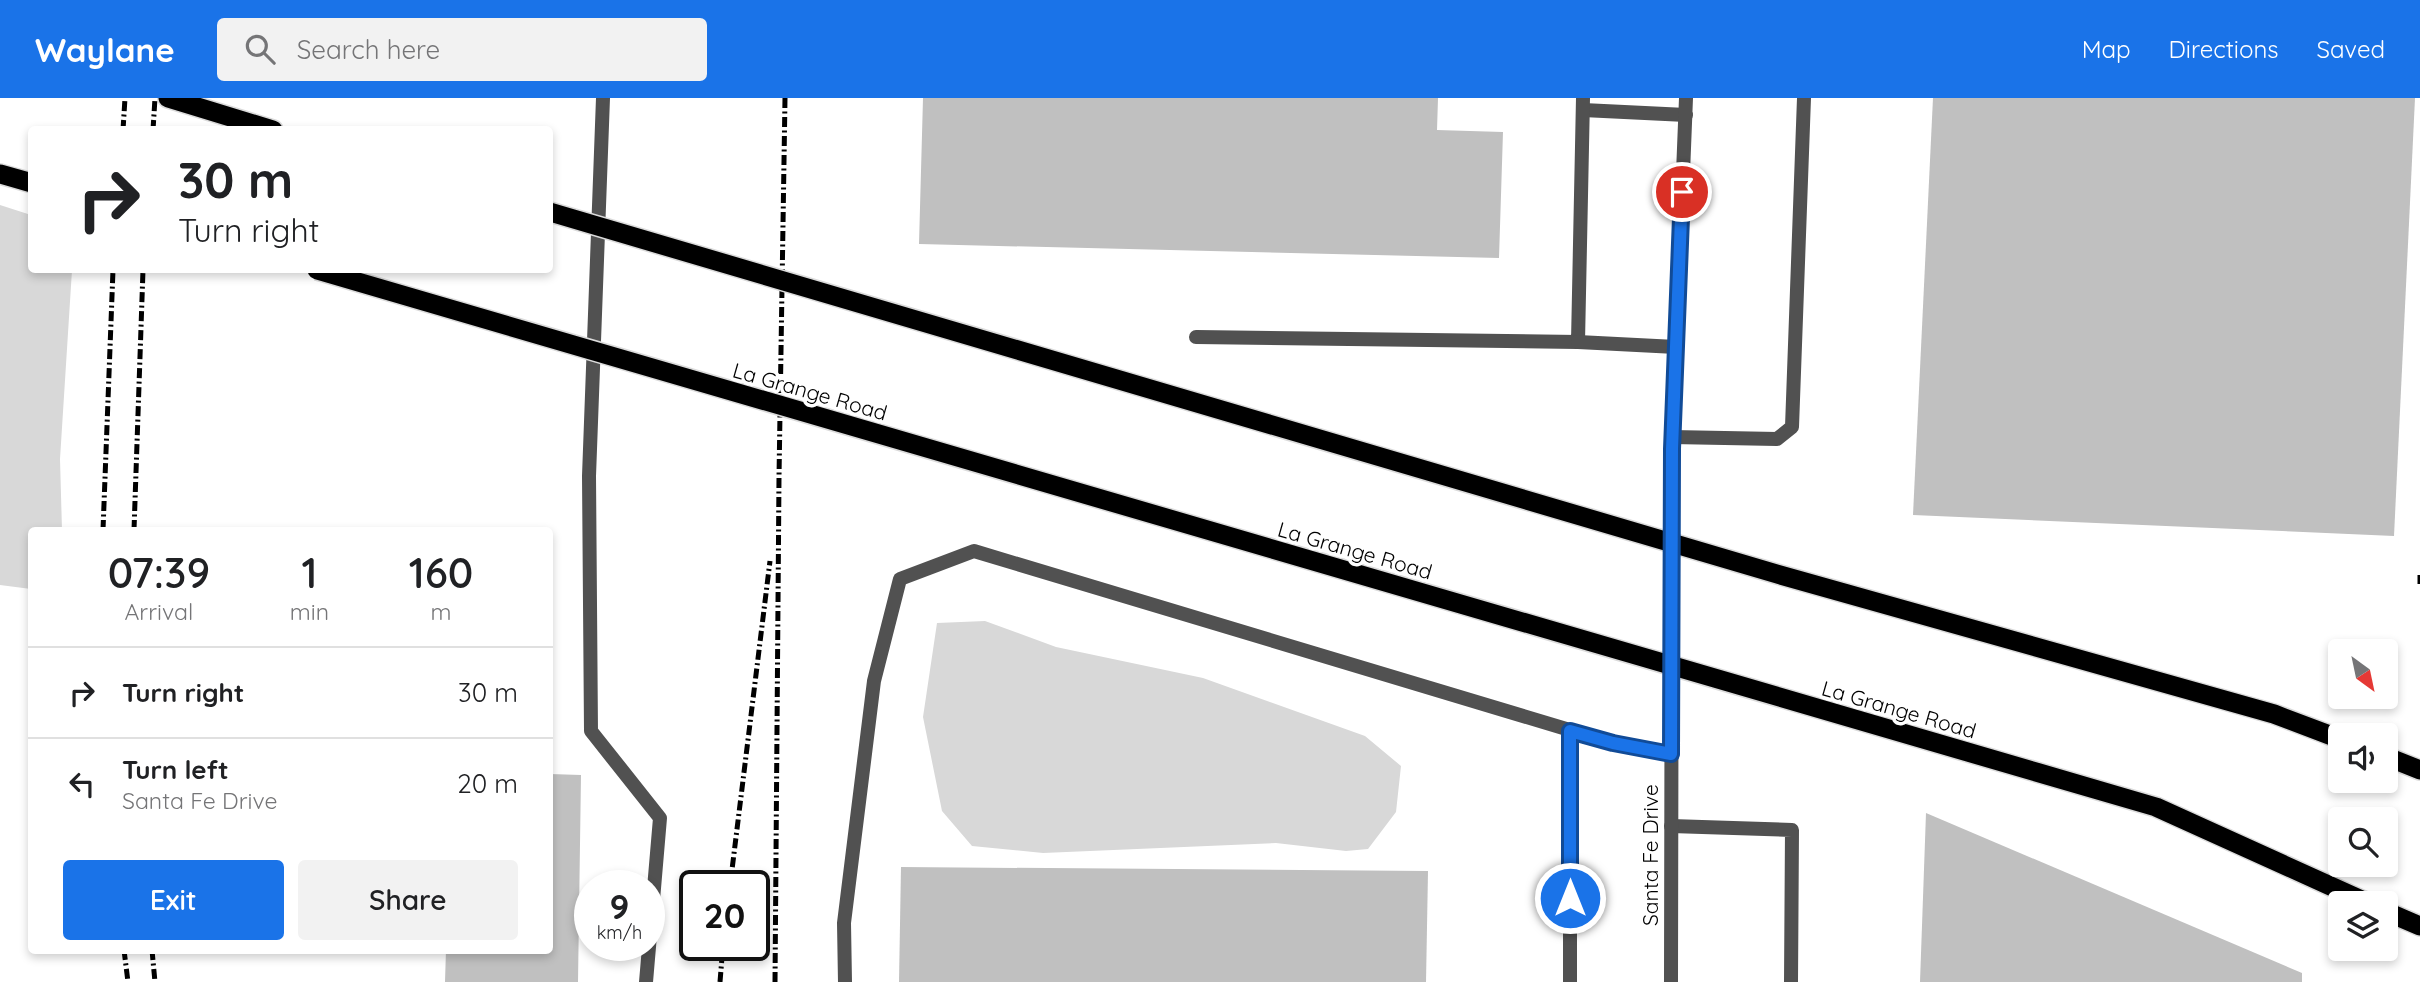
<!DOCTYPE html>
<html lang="en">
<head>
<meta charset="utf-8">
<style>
	:root { --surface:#fff; --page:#f2f2f2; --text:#202124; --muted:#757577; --line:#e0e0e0; --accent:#1a73e8 }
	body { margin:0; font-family:Quicksand,sans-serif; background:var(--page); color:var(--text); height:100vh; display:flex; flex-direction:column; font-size:26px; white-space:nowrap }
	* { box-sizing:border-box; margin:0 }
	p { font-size:23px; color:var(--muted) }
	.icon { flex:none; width:38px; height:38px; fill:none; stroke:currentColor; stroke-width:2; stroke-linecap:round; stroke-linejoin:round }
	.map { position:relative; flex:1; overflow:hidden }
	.sheet { position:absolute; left:28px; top:429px; width:525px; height:427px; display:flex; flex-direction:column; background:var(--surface); border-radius:7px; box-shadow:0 4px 10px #0003 }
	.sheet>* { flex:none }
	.hud { position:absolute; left:28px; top:28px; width:525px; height:147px; border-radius:7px; box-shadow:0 4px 10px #0003; background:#fff; color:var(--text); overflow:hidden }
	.needle { width:46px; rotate:147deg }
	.controls { position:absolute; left:2328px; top:541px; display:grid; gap:14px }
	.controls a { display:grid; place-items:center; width:70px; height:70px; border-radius:7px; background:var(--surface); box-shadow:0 4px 10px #0003; font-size:35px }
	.speed { position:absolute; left:574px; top:772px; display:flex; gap:14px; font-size:35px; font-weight:700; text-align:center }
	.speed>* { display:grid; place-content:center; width:91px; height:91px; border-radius:50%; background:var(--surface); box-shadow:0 4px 10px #0003; line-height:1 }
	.speed small { font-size:18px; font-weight:400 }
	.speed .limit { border:4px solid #111; border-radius:10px; background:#fff; color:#111 }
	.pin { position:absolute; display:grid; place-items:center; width:60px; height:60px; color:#fff; margin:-30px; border:4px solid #fff; border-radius:50%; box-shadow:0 2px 7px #0007 }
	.me { position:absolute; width:77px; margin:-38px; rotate:0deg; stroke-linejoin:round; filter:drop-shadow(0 0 5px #0008) }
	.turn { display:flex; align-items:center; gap:24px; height:147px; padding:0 35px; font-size:32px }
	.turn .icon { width:91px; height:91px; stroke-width:2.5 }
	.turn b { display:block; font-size:49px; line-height:60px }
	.eta { display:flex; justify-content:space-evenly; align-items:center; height:119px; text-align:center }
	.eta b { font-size:42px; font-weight:600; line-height:49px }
	.action { display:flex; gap:14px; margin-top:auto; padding:14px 35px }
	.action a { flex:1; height:80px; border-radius:7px; background:var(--accent); color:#fff; font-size:28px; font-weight:600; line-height:80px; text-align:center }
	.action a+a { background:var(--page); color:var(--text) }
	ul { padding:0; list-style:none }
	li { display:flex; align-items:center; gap:21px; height:91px; padding:0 35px; border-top:2px solid var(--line) }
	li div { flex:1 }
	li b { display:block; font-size:26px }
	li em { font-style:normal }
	header { display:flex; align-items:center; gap:42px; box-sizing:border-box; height:98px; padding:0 35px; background:var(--accent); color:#fff }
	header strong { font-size:33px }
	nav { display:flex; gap:38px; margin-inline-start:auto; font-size:24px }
	.search { width:490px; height:63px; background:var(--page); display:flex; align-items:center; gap:18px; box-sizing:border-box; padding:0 24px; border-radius:7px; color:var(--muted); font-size:26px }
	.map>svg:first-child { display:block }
</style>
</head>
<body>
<header>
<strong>Waylane</strong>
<div class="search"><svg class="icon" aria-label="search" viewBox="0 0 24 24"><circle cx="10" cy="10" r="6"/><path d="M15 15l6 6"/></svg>Search here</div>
<nav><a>Map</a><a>Directions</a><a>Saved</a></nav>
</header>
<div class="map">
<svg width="2420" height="884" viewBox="0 0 2420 884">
	<rect width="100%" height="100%" fill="#fff"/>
	<g fill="#d8d8d8">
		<polygon points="0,107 31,117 32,172 72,172 60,361 62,432 32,432 31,491 0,487"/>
		<polygon points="985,523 1056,549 1203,580 1365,638 1401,668 1396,714 1368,751 1346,753 1276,745 1043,755 972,748 942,713 923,619 937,525"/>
	</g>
	<g fill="#c0c0c0">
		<polygon points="923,0 1438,0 1437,32 1503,34 1499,160 919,146"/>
		<polygon points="1933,0 2415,0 2394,438 1913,417"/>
		<polygon points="550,676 581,677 578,884 445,884 446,852 550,852"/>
		<polygon points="1926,715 2302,875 2302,884 1920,884"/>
		<polygon points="901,769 1428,773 1426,884 899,884"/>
	</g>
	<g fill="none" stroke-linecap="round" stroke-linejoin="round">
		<defs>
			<g id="trunk">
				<polyline points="168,0 273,32"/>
				<polyline points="0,76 32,85"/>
				<polyline points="2385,658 2420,672"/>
				<polyline points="2385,813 2420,828"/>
			</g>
		</defs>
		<use href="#trunk" stroke="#dbdbdb" stroke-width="22"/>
		<g stroke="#515151" stroke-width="14">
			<polyline points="603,0 589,378 591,633 660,720 646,884"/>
			<polyline points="1583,12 1686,17"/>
			<polyline points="1196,239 1578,244 1583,0"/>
			<polyline points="1578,244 1676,249"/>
			<polyline points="1672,339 1777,341 1792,329 1804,0"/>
			<polyline points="1671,728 1792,732 1791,884"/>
			<polyline points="845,884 844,825 874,583 900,481 974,453 1613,645 1671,656"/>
			<polyline points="1570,884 1570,633"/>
		</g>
		<polyline stroke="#515151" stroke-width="14" points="1671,884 1672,351 1686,0"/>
		<use href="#trunk" stroke="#000" stroke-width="19"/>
		<g stroke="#000" stroke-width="5" stroke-dasharray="10 3.5 2 3.5" stroke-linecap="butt">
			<polyline points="123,32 125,0"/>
			<polyline points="153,32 155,0"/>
			<polyline points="103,432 113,172"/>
			<polyline points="134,432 143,172"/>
			<polyline points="2420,486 2420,477"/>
			<polyline points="730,788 770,463"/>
			<polyline points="124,852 128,884"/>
			<polyline points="152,852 155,884"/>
			<polyline points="720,884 723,847"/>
			<polyline points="775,884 779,379 785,0"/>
		</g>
		<defs>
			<g id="trunk-bridge">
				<polyline points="550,114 1777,476 2274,616 2340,641"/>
				<polyline points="317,172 2156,709 2368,805"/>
			</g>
		</defs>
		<use href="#trunk-bridge" stroke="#dbdbdb" stroke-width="22" stroke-linecap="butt"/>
		<use href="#trunk-bridge" stroke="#000" stroke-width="19"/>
	</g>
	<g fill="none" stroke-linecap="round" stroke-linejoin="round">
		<defs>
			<polyline id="route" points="1570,800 1570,633 1613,645 1671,656 1672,351 1682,94"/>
		</defs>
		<use href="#route" stroke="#114b97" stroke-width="18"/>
		<use href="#route" stroke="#1a73e8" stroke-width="12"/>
	</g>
	<g text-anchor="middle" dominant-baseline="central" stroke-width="7" stroke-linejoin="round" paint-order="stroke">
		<g font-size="21" fill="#000" stroke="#fff">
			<text transform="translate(810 293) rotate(16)">La Grange Road</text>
			<text transform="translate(1355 452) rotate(16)">La Grange Road</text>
			<text transform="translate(1899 611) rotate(16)">La Grange Road</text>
			<text transform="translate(1650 757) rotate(-90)">Santa Fe Drive</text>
		</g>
	</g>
</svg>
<div class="controls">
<a><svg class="needle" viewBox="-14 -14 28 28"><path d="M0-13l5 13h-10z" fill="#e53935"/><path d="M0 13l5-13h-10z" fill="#757577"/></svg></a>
<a><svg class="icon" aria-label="sound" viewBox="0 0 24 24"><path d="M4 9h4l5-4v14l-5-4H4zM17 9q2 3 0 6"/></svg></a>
<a><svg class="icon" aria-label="search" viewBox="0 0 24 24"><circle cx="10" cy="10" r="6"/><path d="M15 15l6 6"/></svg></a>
<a><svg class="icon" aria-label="layers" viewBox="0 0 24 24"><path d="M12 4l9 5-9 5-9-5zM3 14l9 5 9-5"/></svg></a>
</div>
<div class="speed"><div>9<small>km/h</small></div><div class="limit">20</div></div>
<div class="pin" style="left:1682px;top:94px;background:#d93025"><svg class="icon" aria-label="arrive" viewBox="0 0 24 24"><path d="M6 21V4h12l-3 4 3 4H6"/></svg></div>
<svg class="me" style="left:1570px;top:800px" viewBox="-20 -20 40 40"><circle r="17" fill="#1a73e8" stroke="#fff" stroke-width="3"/><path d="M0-11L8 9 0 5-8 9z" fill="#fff"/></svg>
<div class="hud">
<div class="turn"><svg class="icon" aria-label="right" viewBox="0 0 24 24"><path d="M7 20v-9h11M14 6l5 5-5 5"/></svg><div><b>30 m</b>Turn right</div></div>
</div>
<section class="sheet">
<div class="eta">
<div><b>07:39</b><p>Arrival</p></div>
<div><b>1</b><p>min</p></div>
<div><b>160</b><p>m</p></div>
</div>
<ul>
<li><svg class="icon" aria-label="right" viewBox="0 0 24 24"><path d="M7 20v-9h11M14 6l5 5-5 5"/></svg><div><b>Turn right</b></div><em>30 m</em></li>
<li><svg class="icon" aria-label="left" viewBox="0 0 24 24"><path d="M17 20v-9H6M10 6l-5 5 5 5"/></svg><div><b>Turn left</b><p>Santa Fe Drive</p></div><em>20 m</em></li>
</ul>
<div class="action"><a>Exit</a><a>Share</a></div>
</section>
</div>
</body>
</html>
